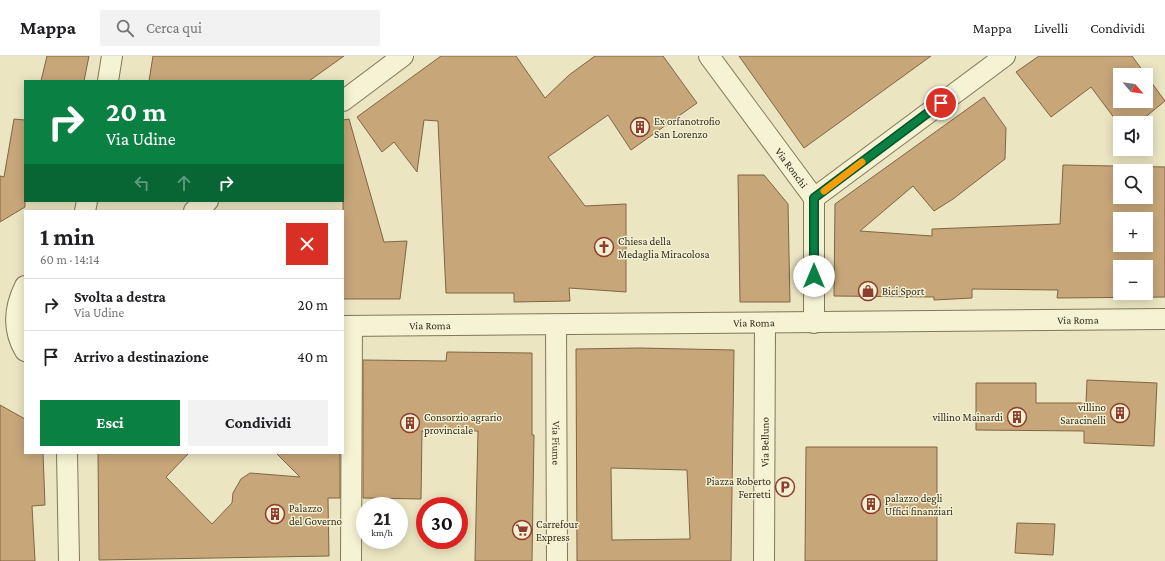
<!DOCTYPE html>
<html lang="it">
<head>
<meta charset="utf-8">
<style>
	:root { --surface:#fff; --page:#f2f2f2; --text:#202124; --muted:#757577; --line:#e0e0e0; --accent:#0b8043 }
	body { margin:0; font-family:"Crimson Pro",serif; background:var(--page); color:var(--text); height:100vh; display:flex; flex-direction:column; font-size:15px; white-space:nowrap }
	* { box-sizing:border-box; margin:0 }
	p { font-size:13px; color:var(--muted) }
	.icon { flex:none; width:22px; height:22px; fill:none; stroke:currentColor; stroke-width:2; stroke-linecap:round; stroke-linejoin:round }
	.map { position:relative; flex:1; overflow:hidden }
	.sheet { position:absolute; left:24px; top:154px; width:320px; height:244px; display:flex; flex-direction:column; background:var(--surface); border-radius:0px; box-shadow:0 2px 10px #0003 }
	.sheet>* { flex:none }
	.top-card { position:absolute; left:24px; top:24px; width:320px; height:122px; border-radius:0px; box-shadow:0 2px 10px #0003; background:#0b8043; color:#fff; overflow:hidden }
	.needle { width:26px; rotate:118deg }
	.fabs { position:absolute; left:1113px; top:12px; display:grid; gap:8px }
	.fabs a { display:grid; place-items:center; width:40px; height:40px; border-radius:0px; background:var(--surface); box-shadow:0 2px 10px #0003; font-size:20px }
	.speed { position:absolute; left:356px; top:441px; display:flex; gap:8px; font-size:20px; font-weight:700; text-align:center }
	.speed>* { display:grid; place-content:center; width:52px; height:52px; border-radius:50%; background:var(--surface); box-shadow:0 2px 10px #0003; line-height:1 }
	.speed small { font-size:10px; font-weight:400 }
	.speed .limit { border:6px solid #d22; background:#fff; color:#111 }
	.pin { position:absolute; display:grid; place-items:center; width:34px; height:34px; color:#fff; margin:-17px; border:2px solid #fff; border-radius:50%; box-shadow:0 1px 4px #0007 }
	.me { position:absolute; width:44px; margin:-22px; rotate:0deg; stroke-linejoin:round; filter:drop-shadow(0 0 3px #0008) }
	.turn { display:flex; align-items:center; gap:14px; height:84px; padding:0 16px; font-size:18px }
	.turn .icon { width:52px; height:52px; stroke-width:2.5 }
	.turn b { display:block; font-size:28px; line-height:34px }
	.lanes { display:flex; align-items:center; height:38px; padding:0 16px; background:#0003; justify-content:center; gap:20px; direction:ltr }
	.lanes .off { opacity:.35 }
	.round { display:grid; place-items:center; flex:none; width:42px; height:42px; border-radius:0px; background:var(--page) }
	.overview { display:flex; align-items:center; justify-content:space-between; height:68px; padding:0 16px }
	h1 { font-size:24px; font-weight:700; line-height:30px }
	.primary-button { display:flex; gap:8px; margin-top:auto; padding:8px 16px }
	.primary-button a { flex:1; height:46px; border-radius:0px; background:var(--accent); color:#fff; font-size:16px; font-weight:700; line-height:46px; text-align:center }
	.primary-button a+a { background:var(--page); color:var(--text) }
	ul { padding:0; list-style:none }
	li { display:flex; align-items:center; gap:12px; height:52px; padding:0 16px; border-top:1px solid var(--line) }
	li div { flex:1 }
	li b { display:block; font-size:15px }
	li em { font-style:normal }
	header { display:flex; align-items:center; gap:24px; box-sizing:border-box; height:56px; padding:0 20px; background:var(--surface); border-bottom:1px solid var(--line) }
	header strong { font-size:19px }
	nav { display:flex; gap:22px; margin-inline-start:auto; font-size:14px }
	.search { width:280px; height:36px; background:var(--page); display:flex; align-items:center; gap:10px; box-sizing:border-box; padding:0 14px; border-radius:0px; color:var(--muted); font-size:15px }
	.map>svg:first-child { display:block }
</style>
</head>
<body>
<header>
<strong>Mappa</strong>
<div class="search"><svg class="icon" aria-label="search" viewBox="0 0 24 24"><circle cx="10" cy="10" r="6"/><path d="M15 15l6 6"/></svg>Cerca qui</div>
<nav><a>Mappa</a><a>Livelli</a><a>Condividi</a></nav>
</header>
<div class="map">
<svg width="1165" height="505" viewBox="0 0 1165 505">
	<rect width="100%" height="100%" fill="#ebe5c2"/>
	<g fill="#c7a67a" stroke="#816542" fill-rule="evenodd">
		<polygon points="47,0 89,0 84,25 41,25"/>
		<polygon points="153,0 344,0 309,25 149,25"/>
		<polygon points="441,0 516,0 545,42 569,19 595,0 663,0 697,47 631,94 608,59 548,101 585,150 626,148 626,236 569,232 570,245 514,246 514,237 446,237 438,65 424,64 417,116 394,86 382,96 357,61"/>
		<polygon points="739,0 931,0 804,92"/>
		<path d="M 1039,0 L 1132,0 L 1165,45 L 1138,67 L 1118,67 L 1091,31 L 1051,61 L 1016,16 ZM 1120,19 L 1146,19 L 1146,45 L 1120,45 Z"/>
		<path d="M 984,41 L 1006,72 L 1005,103 L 953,143 L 934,155 L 913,130 L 860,175 L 932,180 L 932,173 L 1060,168 L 1063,109 L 1165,111 L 1165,241 L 1057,242 L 1058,234 L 972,233 L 972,242 L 934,244 L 934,241 L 834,240 L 835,148 ZM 1120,115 L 1146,115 L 1146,141 L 1120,141 ZM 1120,163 L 1146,163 L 1146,189 L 1120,189 ZM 1120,211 L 1146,211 L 1146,237 L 1120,237 Z"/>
		<polygon points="14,63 25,64 25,151 0,166 0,120 4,121"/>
		<polygon points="349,63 384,186 407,185 400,243 343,243 343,64"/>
		<polygon points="738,119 764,119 788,148 790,246 740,246"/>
		<path d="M 639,292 L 734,294 L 731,505 L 577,505 L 576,293 ZM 611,412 L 687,414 L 690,483 L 612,484 Z"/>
		<polygon points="447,296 532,297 532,379 534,379 532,505 475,505 478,375 422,375 421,443 363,442 363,304 446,305"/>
		<polygon points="1087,324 1157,327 1154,390 1084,387 1084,375 976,374 976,327 1036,327 1036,347 1086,347"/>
		<polygon points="0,349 25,363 25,397 43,397 45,449 32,450 35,505 0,505"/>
		<polygon points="806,391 937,391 937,505 805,505"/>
		<polygon points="98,397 189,397 166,421 212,468 232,447 233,437 241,423 250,417 300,421 276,397 340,397 340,442 328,442 329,500 99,504"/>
		<polygon points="1017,467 1055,468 1053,499 1015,497"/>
	</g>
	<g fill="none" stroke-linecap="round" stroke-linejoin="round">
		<defs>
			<g id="street">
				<path id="s1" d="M 709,0 L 814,142 L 814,267"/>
				<polyline points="108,25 112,0"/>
				<polyline points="343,45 403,0"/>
				<polyline points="814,142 1005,0"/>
				<polyline points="85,155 87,145"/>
				<polyline points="194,155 208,145"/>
				<path d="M 25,230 C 14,252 12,273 25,295"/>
				<path id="s2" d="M 556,269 L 557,505"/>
				<path id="s3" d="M 343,270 L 1165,263"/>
				<polyline points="67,397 69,505"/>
				<polyline points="351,505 352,270"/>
				<path id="s4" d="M 764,505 L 765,267"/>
			</g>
		</defs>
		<use href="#street" stroke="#83775a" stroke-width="22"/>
		<use href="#street" stroke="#f6f2d4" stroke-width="20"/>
	</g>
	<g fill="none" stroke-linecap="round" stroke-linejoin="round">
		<defs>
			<polyline id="route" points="814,220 814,142 941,47"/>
		</defs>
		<use href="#route" stroke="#07532c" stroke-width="10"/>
		<use href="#route" stroke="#0b8043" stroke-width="7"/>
		<polyline stroke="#f59e0b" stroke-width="7" points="824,135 862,106"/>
	</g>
	<defs>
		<symbol id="building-ring" viewBox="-11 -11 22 22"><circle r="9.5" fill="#f3efd1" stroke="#8e3d2e" stroke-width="1.5"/><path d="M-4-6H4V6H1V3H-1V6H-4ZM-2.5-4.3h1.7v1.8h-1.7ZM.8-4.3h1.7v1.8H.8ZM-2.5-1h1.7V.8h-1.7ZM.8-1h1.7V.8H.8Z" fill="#8e3d2e"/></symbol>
		<symbol id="church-ring" viewBox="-11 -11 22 22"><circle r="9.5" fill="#f3efd1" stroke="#8e3d2e" stroke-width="1.5"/><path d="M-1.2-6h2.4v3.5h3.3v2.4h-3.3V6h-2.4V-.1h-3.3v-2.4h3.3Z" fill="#8e3d2e"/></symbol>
		<symbol id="shop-ring" viewBox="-11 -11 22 22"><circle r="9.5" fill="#f3efd1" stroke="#8e3d2e" stroke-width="1.5"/><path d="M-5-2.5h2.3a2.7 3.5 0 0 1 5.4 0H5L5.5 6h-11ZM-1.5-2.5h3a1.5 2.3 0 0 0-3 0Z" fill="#8e3d2e"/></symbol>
		<symbol id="parking-ring" viewBox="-11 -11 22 22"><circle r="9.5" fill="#f3efd1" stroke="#8e3d2e" stroke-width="1.5"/><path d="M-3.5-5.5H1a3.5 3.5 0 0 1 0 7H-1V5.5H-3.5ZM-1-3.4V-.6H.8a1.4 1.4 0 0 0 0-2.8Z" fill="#8e3d2e"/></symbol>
		<symbol id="supermarket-ring" viewBox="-11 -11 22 22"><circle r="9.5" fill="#f3efd1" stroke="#8e3d2e" stroke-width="1.5"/><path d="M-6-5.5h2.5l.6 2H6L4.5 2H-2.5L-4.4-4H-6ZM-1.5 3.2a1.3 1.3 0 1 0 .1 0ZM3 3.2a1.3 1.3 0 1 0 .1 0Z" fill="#8e3d2e"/></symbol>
	</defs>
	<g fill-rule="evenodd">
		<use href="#building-ring" x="629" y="60" width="22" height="22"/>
		<use href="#church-ring" x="593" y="180" width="22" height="22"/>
		<use href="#shop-ring" x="857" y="224" width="22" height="22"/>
		<use href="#building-ring" x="1109" y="346" width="22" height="22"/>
		<use href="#building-ring" x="1006" y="350" width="22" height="22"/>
		<use href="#building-ring" x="399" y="356" width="22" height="22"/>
		<use href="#parking-ring" x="774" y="420" width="22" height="22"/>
		<use href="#building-ring" x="860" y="437" width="22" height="22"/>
		<use href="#building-ring" x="264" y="447" width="22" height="22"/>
		<use href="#supermarket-ring" x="511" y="463" width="22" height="22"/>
	</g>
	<g text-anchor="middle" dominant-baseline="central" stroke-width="3" stroke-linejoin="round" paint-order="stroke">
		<g font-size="11" fill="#342c1d" stroke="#f3efd1" text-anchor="start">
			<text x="654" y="65">Ex orfanotrofio<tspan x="654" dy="13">San Lorenzo</tspan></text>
			<text x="618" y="185">Chiesa della<tspan x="618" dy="13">Medaglia Miracolosa</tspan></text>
			<text x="882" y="235">Bici Sport</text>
			<text x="1106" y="351" text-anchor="end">villino<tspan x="1106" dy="13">Saracinelli</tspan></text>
			<text x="424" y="361">Consorzio agrario<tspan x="424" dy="13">provinciale</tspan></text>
			<text x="1003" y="361" text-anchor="end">villino Mainardi</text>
			<text x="771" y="425" text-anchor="end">Piazza Roberto<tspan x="771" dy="13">Ferretti</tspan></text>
			<text x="885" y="442">palazzo degli<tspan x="885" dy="13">Uffici finanziari</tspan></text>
			<text x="289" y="452">Palazzo<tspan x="289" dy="13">del Governo</tspan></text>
			<text x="536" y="468">Carrefour<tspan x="536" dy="13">Express</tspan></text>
		</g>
		<g font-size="11" fill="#342c1d" stroke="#f3efd1">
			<text stroke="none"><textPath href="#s1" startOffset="139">Via Ronchi</textPath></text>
			<text stroke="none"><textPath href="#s3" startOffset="735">Via Roma</textPath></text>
			<text stroke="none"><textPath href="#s3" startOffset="411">Via Roma</textPath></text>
			<text stroke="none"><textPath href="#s3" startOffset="87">Via Roma</textPath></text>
			<text stroke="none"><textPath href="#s4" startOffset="119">Via Belluno</textPath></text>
			<text stroke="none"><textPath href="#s2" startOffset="118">Via Fiume</textPath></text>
		</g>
	</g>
</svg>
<div class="fabs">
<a><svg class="needle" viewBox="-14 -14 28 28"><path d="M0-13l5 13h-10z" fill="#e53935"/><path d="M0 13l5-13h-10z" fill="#757577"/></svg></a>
<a><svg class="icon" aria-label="sound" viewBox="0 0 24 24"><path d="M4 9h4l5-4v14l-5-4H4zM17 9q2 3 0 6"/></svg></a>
<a><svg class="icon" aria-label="search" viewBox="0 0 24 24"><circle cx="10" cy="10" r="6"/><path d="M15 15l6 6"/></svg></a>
<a>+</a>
<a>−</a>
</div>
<div class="speed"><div>21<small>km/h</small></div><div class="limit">30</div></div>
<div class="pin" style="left:941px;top:47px;background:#d93025"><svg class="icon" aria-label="arrive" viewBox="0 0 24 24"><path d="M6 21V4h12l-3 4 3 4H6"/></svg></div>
<svg class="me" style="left:814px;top:220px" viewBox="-20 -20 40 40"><circle r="19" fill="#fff"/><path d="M0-13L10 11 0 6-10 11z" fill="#0b8043"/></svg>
<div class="top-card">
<div class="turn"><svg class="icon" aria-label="right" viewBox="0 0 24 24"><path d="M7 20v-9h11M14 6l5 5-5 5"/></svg><div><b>20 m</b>Via Udine</div></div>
<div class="lanes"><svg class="icon off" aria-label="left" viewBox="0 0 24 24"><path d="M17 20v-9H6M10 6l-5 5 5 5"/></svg><svg class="icon off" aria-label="ahead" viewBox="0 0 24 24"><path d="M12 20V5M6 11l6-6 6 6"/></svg><svg class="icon" aria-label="right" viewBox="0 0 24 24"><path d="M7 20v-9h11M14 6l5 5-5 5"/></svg></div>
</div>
<section class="sheet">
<div class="overview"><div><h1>1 min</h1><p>60 m · 14:14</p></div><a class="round" style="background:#d93025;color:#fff"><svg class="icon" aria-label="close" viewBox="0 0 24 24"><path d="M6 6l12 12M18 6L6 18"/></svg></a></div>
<ul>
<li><svg class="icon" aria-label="right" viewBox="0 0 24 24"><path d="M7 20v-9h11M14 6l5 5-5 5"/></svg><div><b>Svolta a destra</b><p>Via Udine</p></div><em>20 m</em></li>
<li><svg class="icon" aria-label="arrive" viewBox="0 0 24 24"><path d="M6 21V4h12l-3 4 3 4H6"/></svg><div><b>Arrivo a destinazione</b></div><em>40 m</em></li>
</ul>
<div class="primary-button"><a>Esci</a><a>Condividi</a></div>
</section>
</div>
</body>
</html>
